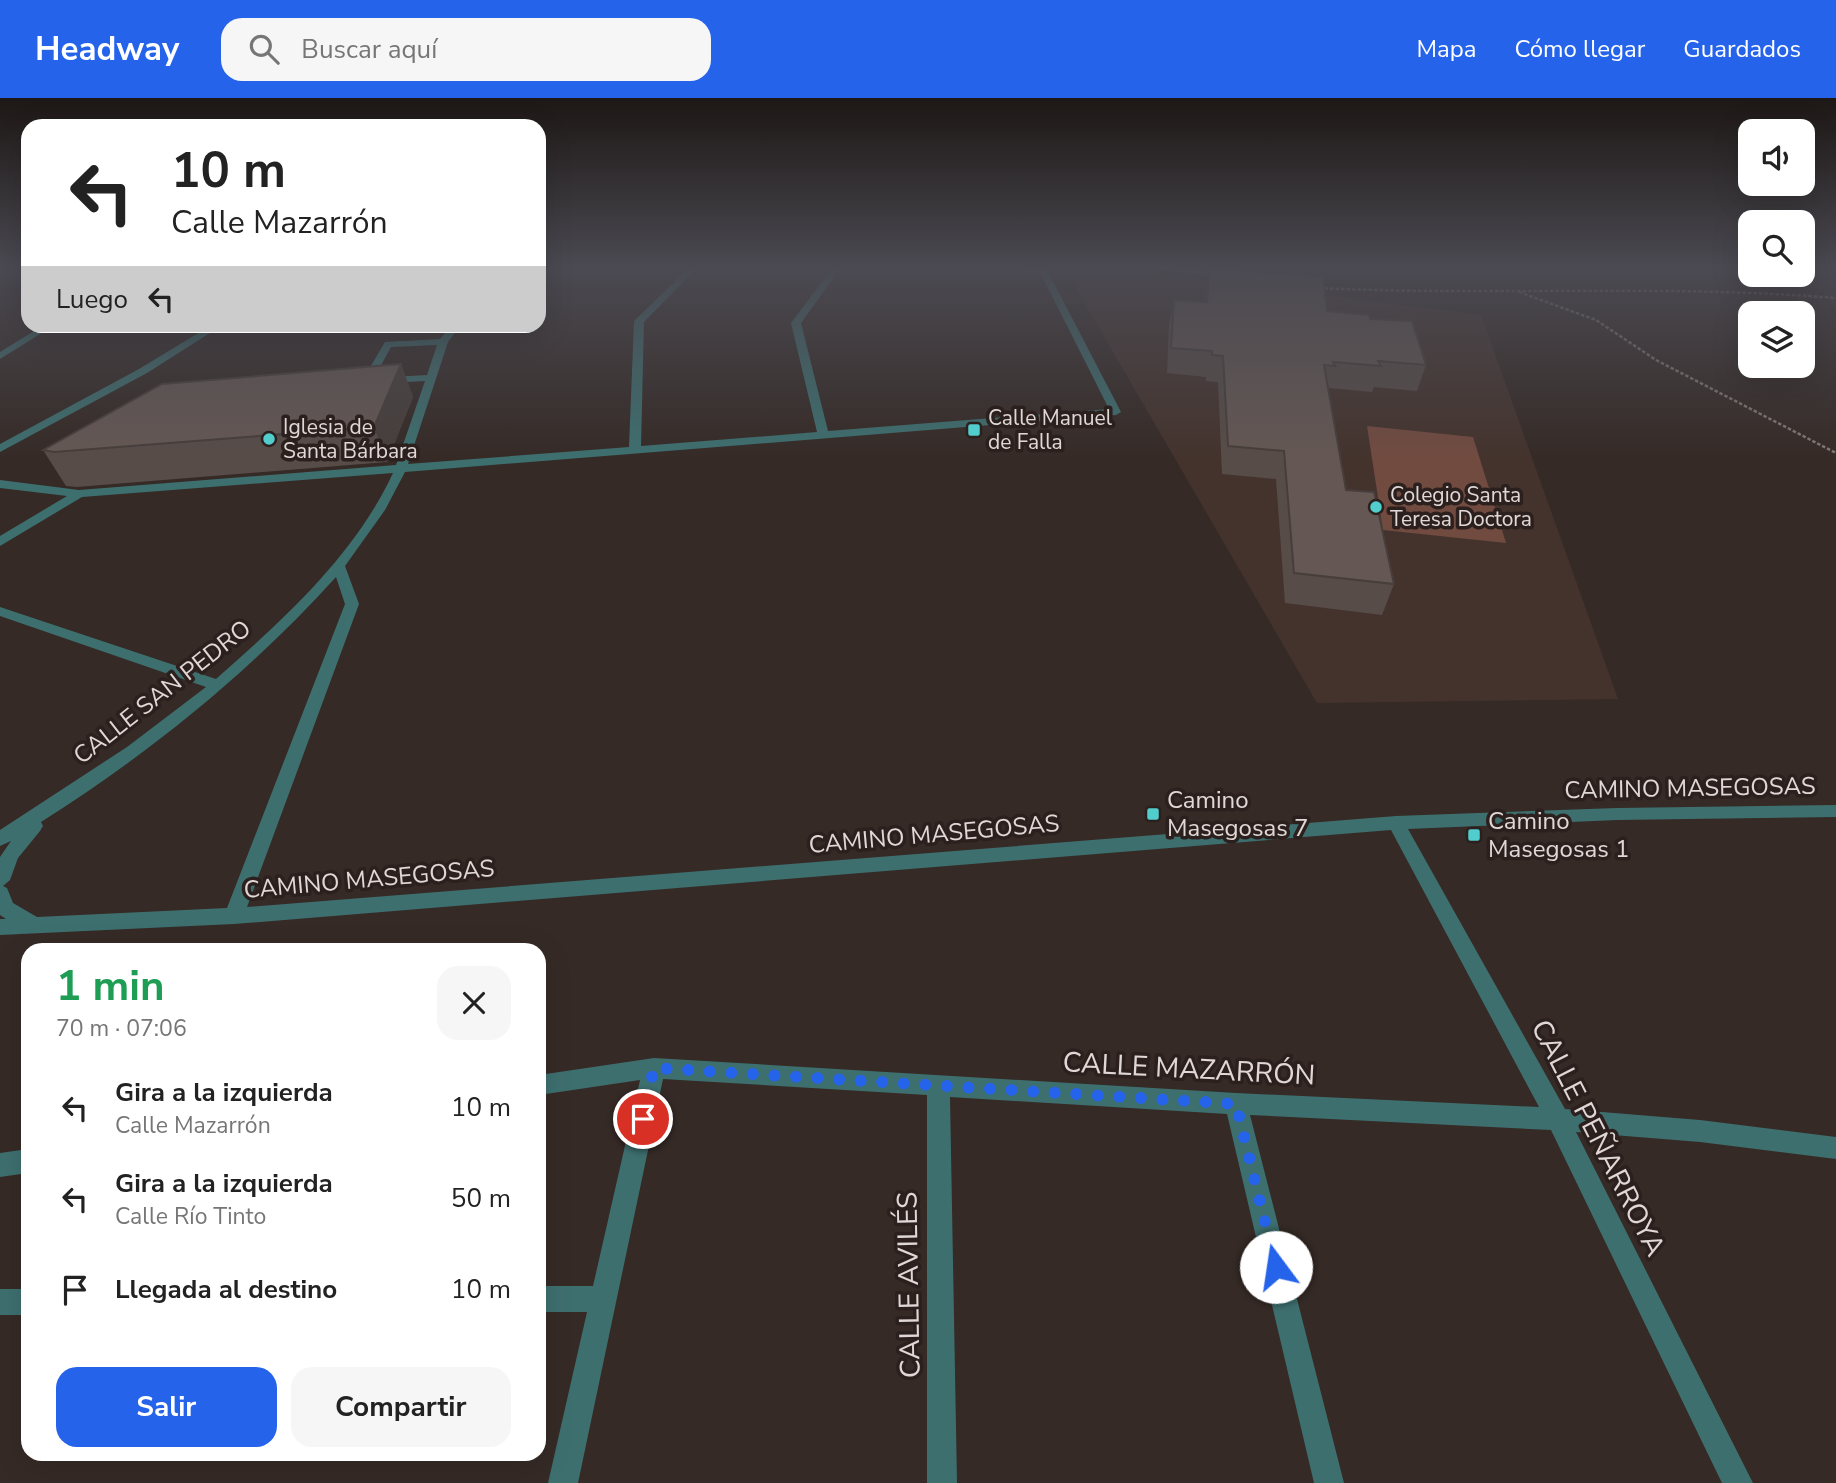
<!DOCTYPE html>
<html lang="es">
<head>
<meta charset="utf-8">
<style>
	:root { --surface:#fff; --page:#f6f6f6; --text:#222; --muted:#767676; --accent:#2563eb }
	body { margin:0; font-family:"Nunito Sans",sans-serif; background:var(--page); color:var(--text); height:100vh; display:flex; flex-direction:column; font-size:26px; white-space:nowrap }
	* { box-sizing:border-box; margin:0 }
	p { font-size:23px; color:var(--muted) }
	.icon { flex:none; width:38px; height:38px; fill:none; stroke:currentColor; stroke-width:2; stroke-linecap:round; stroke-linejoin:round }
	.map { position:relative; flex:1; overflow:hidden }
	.details { position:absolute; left:21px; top:845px; width:525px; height:518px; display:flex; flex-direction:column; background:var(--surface); border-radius:21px; box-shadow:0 7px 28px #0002 }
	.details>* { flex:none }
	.guide { position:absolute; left:21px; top:21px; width:525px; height:214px; border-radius:21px; box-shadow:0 7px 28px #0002; background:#fff; color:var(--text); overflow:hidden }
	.fabs { position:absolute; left:1738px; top:21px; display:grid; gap:14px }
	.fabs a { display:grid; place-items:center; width:77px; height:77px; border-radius:14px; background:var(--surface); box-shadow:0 7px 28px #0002; font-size:35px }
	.pin { position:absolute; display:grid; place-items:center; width:60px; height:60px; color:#fff; margin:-30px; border:4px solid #fff; border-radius:50%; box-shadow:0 2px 7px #0007 }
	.me { position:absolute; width:77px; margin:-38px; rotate:346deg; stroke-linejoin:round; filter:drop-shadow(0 0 5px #0008) }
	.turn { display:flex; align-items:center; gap:24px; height:147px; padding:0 35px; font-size:32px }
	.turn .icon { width:91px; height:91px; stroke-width:2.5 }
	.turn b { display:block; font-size:49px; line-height:60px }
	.then { display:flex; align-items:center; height:66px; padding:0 35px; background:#0003; gap:14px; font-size:26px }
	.round { display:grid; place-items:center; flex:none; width:74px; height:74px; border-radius:21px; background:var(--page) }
	.head { display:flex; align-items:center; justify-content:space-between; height:119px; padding:0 35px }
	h1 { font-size:42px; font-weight:700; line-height:52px; color:#1e9e55 }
	.action { display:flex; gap:14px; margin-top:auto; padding:14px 35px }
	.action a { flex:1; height:80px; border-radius:21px; background:var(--accent); color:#fff; font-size:28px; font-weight:700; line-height:80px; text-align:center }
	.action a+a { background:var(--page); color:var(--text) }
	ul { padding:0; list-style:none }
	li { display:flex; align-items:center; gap:21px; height:91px; padding:0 35px }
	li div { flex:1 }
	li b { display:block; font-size:26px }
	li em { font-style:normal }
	header { display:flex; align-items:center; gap:42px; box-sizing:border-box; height:98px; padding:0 35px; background:var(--accent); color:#fff }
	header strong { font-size:33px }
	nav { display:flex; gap:38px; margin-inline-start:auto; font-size:24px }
	.search { width:490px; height:63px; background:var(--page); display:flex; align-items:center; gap:18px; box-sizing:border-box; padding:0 24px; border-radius:21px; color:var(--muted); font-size:26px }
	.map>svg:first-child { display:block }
</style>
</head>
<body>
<header>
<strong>Headway</strong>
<div class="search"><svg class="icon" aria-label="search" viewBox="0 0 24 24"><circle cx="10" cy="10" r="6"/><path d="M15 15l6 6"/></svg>Buscar aquí</div>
<nav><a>Mapa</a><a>Cómo llegar</a><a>Guardados</a></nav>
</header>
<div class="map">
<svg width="1836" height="1385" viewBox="0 0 1836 1385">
	<rect width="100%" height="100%" fill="#352a26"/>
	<polygon fill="#44332d" points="1063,168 1095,168 1481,217 1618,601 1317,605"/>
	<polygon fill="#714b40" points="1367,328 1473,339 1506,445 1383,432"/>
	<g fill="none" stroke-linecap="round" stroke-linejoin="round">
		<g stroke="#827875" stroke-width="2.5" stroke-dasharray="3.5 2" stroke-linecap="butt">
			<polyline points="1149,168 1213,176"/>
			<path d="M 1319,190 C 1491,198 1664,186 1836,200"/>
			<polyline points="1519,194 1596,222 1656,262 1836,355"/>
		</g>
		<g fill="#3e6f6f" fill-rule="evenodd">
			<path d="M 691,168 L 699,168 L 644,224 L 641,348 L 817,334 L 791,225 L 834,168 L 842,168 L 801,225 L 828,333 L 1109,311 L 1041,176 L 998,168 L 1038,171 L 1037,168 L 1045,168 L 1121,314 L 1116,317 L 405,374 L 385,412 L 345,468 L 359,506 L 247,809 L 1396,718 L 1617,710 L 1836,707 L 1836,719 L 1617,722 L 1408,731 L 1565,1011 L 1700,1022 L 1836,1039 L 1836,1061 L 1700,1044 L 1576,1034 L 1753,1385 L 1722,1385 L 1551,1032 L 1250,1017 L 1344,1385 L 1314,1385 L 1227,1016 L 950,999 L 957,1385 L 927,1385 L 927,997 L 663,981 L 578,1385 L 548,1385 L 587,1214 L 539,1214 L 539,1188 L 593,1188 L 640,982 L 539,997 L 539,977 L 654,960 L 1236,995 L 1539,1009 L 1391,732 L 234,826 L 0,837 L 0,821 L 6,821 L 0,817 L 0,759 L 11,743 L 0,748 L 0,732 L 127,649 L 206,589 L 0,518 L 0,509 L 216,581 C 283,522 355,457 393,375 L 82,399 L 0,448 L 0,438 L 67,398 L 0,390 L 0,382 L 79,392 L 396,367 L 425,283 L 367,286 L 362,283 L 385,244 L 440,241 L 451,228 L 460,228 L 448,244 L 408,366 L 629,349 L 634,223 ZM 437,247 L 427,277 L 374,280 L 391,249 ZM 336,479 L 345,506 L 227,810 L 37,819 L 13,805 L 7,790 L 3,788 L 10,782 L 18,760 L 40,733 L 43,728 L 41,724 C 150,655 249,575 336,479 Z"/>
			<polygon points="42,228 53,228 0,261 0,254"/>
			<polygon points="210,228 221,228 147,275 0,354 0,346 139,271"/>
			<polygon points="28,1051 28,1075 0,1079 0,1055"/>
			<rect x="0" y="1191" width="28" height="26"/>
		</g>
	</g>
	<g fill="#574c48">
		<polygon points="1210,170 1327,213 1370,221 1426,267 1417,293 1374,289 1372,294 1329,290 1328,292 1346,392 1394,486 1382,517 1285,505 1276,381 1222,376 1218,284 1206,283 1206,279 1167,275 1169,226 1174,202 1205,204"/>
		<polygon points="401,266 413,299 387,364 77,389 66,388 43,352"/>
	</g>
	<polygon fill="#473e3b" points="401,266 413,299 387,364 374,329"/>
	<g fill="#655854" stroke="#473e3b" stroke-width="2">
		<polygon points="1210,170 1323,179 1327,213 1369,217 1370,221 1412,223 1426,267 1378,263 1381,268 1333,264 1335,268 1324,267 1346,392 1374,394 1394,486 1294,475 1284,353 1228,348 1223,258 1212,257 1212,253 1171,250 1174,202 1207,204"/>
		<polygon points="401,266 374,329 54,354 43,352 162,286"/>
	</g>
	<linearGradient id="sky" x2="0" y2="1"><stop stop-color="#1d1715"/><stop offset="0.47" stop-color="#4b4a52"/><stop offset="1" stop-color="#4b4a52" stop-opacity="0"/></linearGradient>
	<rect width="1836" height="361" fill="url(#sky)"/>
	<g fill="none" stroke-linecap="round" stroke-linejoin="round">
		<polyline stroke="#2563eb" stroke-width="12" stroke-dasharray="0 21.6" points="643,1021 654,970 1236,1006 1276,1169"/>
	</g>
	<g fill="#52cdce" stroke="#2b201d" stroke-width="2.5">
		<rect x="967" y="325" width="14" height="14" rx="3.5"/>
		<circle cx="269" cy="341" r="7"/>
		<circle cx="1376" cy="409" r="7"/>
		<rect x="1146" y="709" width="14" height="14" rx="3.5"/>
		<rect x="1467" y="730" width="14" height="14" rx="3.5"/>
	</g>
	<g text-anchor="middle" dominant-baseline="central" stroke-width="7" stroke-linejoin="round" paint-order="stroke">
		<g font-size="21" fill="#e0d8d6" stroke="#2b201d" text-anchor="start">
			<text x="988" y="320">Calle Manuel<tspan x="988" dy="24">de Falla</tspan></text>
			<text x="283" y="329">Iglesia de<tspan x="283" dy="24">Santa Bárbara</tspan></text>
			<text x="1390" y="397">Colegio Santa<tspan x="1390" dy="24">Teresa Doctora</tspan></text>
		</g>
		<g font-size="24" fill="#e0d8d6" stroke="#2b201d">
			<text transform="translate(162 594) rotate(-38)">CALLE SAN PEDRO</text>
			<text transform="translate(1690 690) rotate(-1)">CAMINO MASEGOSAS</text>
			<text transform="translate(934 736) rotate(-5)">CAMINO MASEGOSAS</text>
			<text transform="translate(369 781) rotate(-5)">CAMINO MASEGOSAS</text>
		</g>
		<g font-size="24" fill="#e0d8d6" stroke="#2b201d" text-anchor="start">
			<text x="1167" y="702">Camino<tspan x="1167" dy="28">Masegosas 7</tspan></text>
			<text x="1488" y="723">Camino<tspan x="1488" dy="28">Masegosas 1</tspan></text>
		</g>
		<g font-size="28" fill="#e0d8d6" stroke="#2b201d">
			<text transform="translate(1189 971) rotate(3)">CALLE MAZARRÓN</text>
			<text transform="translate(1598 1040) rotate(63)">CALLE PEÑARROYA</text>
			<text transform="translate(909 1187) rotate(-91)">CALLE AVILÉS</text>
		</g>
	</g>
</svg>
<div class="fabs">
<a><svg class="icon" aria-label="sound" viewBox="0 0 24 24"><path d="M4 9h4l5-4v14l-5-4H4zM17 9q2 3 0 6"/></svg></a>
<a><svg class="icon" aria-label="search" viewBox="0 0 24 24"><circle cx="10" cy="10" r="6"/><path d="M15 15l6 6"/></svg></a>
<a><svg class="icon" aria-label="layers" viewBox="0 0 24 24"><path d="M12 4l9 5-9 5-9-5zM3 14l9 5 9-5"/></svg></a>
</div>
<div class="pin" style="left:643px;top:1021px;background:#d93025"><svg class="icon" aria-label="arrive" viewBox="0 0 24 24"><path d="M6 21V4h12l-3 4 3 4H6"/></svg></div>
<svg class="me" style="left:1276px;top:1169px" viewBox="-20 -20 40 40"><circle r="19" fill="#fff"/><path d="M0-13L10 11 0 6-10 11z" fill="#2563eb"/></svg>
<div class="guide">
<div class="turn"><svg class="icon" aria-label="left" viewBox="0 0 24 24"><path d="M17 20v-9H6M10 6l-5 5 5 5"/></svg><div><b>10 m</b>Calle Mazarrón</div></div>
<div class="then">Luego<svg class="icon" aria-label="left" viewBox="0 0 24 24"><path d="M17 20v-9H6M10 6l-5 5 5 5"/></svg></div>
</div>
<section class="details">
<div class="head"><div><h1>1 min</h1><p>70 m · 07:06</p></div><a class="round"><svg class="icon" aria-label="close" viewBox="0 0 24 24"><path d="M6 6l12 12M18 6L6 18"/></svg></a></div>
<ul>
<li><svg class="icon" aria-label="left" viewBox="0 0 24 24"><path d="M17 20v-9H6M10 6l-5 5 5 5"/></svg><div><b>Gira a la izquierda</b><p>Calle Mazarrón</p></div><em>10 m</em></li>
<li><svg class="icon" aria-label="left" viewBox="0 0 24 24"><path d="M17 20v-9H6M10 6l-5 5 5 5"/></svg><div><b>Gira a la izquierda</b><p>Calle Río Tinto</p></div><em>50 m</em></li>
<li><svg class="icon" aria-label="arrive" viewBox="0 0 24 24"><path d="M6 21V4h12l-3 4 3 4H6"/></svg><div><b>Llegada al destino</b></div><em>10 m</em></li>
</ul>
<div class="action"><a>Salir</a><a>Compartir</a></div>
</section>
</div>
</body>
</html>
